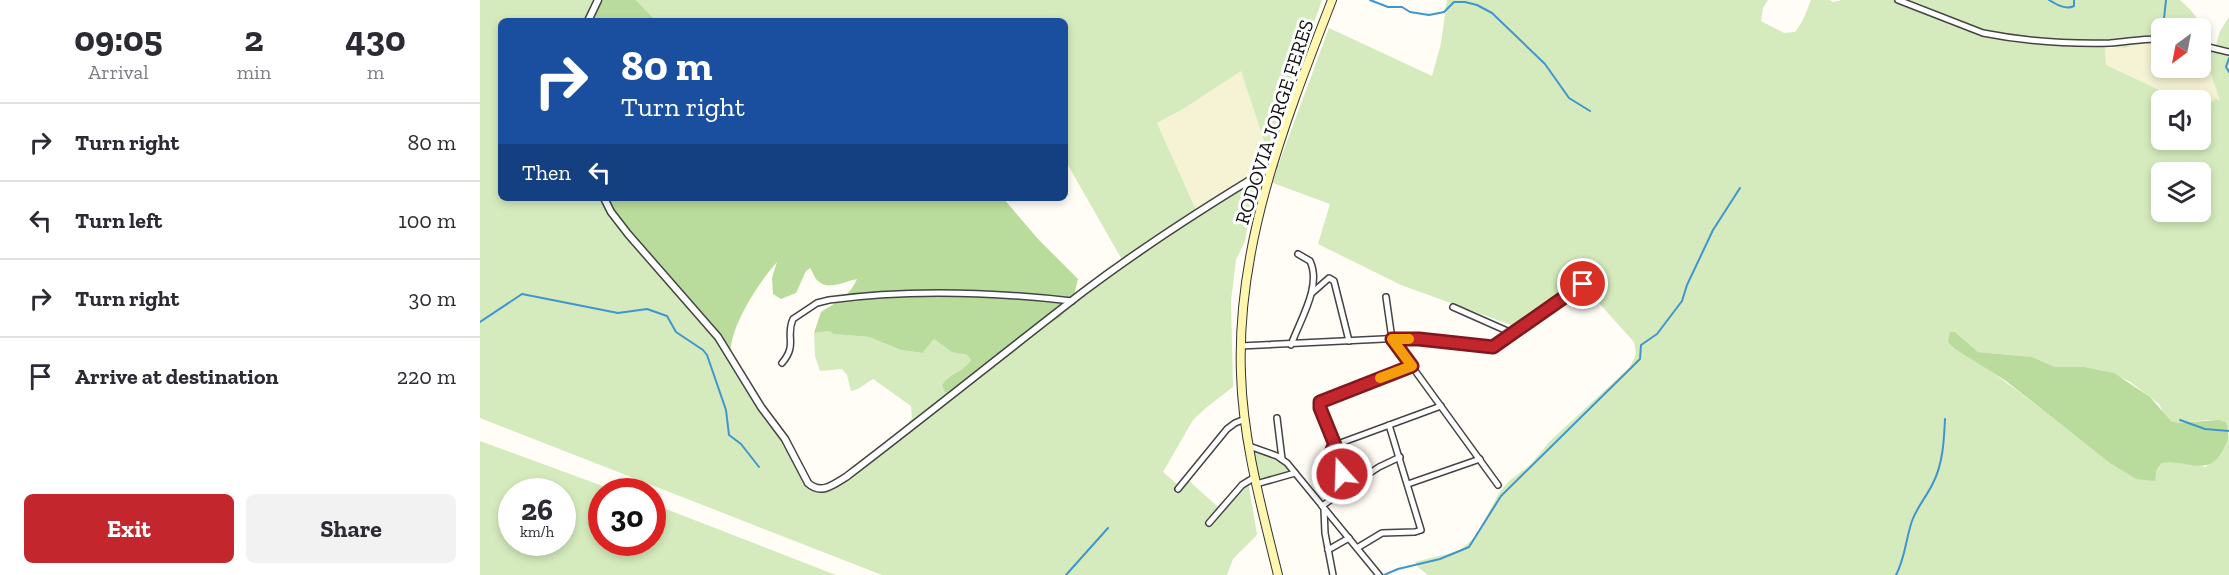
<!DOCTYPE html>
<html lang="en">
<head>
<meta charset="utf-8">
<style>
	:root { --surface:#fff; --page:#f2f2f3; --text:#2b2b33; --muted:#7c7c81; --line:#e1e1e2; --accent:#c4262e }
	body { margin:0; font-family:"Zilla Slab",serif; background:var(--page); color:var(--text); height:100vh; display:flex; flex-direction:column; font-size:22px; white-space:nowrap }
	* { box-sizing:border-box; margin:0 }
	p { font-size:20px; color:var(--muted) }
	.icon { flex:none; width:33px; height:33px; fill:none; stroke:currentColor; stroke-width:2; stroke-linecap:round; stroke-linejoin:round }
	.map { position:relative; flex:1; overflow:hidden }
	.drawer { display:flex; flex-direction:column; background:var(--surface); width:480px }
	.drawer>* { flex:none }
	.top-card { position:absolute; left:18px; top:18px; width:570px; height:183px; border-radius:9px; box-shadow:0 3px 9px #0003; background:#1a4fa0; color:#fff; overflow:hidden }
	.needle { width:39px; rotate:212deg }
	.fabs { position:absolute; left:1671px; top:18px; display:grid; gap:12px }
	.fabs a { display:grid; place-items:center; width:60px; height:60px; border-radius:9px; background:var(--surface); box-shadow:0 3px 9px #0003; font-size:30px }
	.speed { position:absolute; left:18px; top:478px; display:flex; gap:12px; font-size:30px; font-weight:700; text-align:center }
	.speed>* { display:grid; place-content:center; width:78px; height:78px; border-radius:50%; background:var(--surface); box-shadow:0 3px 9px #0003; line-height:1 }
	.speed small { font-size:15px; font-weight:400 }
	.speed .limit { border:9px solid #d22; background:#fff; color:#111 }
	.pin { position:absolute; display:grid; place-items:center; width:51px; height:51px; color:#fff; margin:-26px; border:3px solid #fff; border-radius:50%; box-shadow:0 2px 6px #0007 }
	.me { position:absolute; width:66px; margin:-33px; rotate:340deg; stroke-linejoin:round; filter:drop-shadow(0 0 4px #0008) }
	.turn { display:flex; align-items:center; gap:21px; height:126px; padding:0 24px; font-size:27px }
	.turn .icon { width:78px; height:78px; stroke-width:2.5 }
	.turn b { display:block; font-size:42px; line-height:51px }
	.then { display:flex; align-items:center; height:57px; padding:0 24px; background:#0003; gap:12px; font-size:22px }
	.eta { display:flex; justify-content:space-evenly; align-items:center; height:102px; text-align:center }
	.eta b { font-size:36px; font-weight:700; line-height:42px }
	.button { display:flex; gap:12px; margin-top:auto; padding:12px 24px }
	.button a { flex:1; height:69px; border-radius:9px; background:var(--accent); color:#fff; font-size:24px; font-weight:700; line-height:69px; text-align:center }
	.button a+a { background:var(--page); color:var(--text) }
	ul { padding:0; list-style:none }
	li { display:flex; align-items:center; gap:18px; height:78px; padding:0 24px; border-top:2px solid var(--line) }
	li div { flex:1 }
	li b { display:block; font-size:22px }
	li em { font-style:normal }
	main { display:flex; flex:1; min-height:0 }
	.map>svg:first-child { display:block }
</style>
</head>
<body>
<main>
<section class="drawer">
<div class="eta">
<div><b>09:05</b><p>Arrival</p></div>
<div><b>2</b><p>min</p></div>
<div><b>430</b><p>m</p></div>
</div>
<ul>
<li><svg class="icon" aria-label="right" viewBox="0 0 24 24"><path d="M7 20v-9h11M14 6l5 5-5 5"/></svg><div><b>Turn right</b></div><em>80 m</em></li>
<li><svg class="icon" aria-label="left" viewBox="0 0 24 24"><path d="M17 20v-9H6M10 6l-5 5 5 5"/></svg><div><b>Turn left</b></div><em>100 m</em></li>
<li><svg class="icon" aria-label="right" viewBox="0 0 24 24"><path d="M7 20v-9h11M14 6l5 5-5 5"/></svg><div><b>Turn right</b></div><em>30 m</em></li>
<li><svg class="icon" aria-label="arrive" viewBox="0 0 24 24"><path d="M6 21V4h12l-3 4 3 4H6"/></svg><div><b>Arrive at destination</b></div><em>220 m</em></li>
</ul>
<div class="button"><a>Exit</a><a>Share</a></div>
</section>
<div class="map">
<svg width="1749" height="575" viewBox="0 0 1749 575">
	<rect width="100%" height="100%" fill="#fffdf5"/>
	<g fill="#f6f3d4">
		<polygon points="1666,40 1681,41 1682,68 1721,67 1731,74 1741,102 1736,98 1724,109 1721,109 1720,100 1701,100 1626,65 1625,46 1631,48"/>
		<polygon points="761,70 784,141 788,157 774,177 716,211 677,123 703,109"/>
	</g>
	<g fill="#d5ebbd" fill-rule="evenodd">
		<path d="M 0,0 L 120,0 L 111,21 L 21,21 L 21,198 L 124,198 L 226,320 L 280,400 L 300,425 L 331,489 L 353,483 L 418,437 L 432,418 L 431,406 L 393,379 L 378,389 L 371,391 L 367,375 L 362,369 L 340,371 L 335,356 L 334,333 L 349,331 L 355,334 L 389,337 L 421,350 L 441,353 L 454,339 C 466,344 474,354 487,355 L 491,360 C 485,371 472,376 462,385 L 465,393 L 535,341 L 581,317 L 585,311 L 645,265 L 585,160 L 585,21 L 176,21 L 156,0 L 842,0 L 796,131 L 770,212 L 765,241 L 756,260 L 751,301 L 753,387 L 727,407 L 713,420 L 683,472 L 698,485 L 708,480 L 738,507 L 767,476 L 777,534 L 776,536 L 753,559 L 747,575 L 402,575 L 0,418 ZM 761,71 L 784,141 L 787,157 L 774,177 L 753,190 L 731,200 L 716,210 L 677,123 L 703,109 Z"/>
		<path d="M 967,0 L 1288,0 L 1283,8 L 1281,21 L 1304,33 L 1315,32 C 1324,21 1326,12 1331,0 L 1350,0 L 1353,2 L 1362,0 L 1700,0 C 1713,12 1724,22 1722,41 L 1736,45 L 1740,31 L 1749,17 L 1749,575 L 948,575 L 939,568 L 935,562 L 979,551 L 996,536 L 1019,493 L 1029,481 L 1051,464 L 1070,441 L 1150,367 L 1156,354 L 1154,342 L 1100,282 L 1034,326 L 921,285 L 838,244 L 850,204 L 793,183 L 799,163 L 849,28 L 952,76 L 961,43 ZM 1682,28 L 1720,28 L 1721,67 L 1731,74 L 1740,101 L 1736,98 L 1724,109 L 1721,109 L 1720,140 L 1682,140 L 1682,100 L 1701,100 L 1626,65 L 1625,46 L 1645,48 L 1666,40 L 1681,41 ZM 1682,172 L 1720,172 L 1720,212 L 1682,212 ZM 1475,332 L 1498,352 L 1552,357 L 1575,367 L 1605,367 L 1625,371 L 1649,381 L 1679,404 L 1684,414 L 1691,421 L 1699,423 L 1730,420 L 1746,422 L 1749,434 L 1726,467 L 1695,462 L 1682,463 L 1677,469 L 1676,476 L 1656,479 C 1593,439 1540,386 1475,349 Z"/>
		<path d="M 0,441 L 139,492 L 122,492 L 122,543 L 172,543 L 173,504 L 356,575 L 0,575 ZM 32,492 L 82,492 L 82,543 L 32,543 Z"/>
		<polygon points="771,449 805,464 812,472 778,480"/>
	</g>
	<g fill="#b9dc9c">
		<polygon points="120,0 156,0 176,21 111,21"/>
		<path d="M 124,198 L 523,198 L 558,239 L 598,279 L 593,299 L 581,317 L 535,341 L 515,357 L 490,381 L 465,393 L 462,385 C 470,373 484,372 491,360 L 487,355 L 472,352 L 454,339 L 442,353 L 421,350 L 389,337 L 354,334 L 349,331 L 334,333 L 341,312 C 358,301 368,298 377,279 C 366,281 348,291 338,281 C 334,278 333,272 330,268 L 326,271 L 316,293 L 301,299 L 293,294 L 292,278 L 297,262 C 279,282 247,330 251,357 L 226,320 L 172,267 L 132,214 Z"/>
		<path d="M 1470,332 L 1475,332 L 1498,352 L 1552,357 L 1575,367 L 1605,367 L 1634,373 L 1670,397 L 1691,421 L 1699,423 L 1739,420 L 1746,422 C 1749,431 1749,438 1745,446 C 1729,480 1710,459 1682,463 L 1677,469 L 1675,481 L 1656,479 L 1630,463 L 1526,381 L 1475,349 L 1468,342 Z"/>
	</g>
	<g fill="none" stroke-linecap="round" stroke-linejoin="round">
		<g stroke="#3f96cf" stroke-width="2">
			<polyline points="890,0 908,7 922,7 930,12 949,15 964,12 974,2 985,2 997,5 1012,13 1065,64 1089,98 1110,111"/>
			<path d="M 1569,0 C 1577,5 1586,10 1594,6 L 1594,0"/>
			<polyline points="1683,28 1686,0"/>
			<polyline points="1749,58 1746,67 1749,72"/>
			<polyline points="0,322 42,294 138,313 167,309 187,316 196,332 223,350 227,355 246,410 249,435 261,444 279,467"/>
			<polyline points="1700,420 1725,429 1749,431"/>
			<polyline points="586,575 628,528"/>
			<polyline points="904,575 918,569 960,559 989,547 1021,496 1160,359 1161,345 1177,334 1202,301 1207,285 1233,230 1260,188"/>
			<path d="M 1416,575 C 1425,559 1426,538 1432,521 C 1437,507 1447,496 1453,483 C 1463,464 1464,440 1465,419"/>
		</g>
		<defs>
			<g id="minor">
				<path d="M 1418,0 L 1503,33 C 1543,41 1588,44 1630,43 C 1647,42 1664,38 1682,39"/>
				<polyline points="1720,45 1749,52"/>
				<polyline points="832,293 849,278 854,281 869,341"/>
				<polyline points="906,297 912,339 1018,485"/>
				<polyline points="973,307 1034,334"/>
				<path d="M 811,345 C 820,320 842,286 830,261 L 818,254"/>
				<polyline points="760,346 924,338 1013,347 1103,284"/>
				<path d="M 302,363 C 318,344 305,337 313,319 L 337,303 L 349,300 C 428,289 512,292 592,301"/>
				<polyline points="797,418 802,459"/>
				<polyline points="855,445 961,406"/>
				<polyline points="769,446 797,456 807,463 899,575"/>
				<polyline points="776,484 815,473"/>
				<polyline points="928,484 1000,459"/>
				<polyline points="870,486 899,467 920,457"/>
				<polyline points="698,489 747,429 755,423 765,419"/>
				<path d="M 842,506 L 870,486 C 863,475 845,457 855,445 L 840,408 L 840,402 L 932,366"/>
				<polyline points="844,509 845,533 853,575"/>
				<polyline points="729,523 762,485 775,477"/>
				<polyline points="877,548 902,533 935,532 941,530 909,425"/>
				<polyline points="848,550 869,538"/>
			</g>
			<g id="tertiary">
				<polyline points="108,21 118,0"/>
				<path d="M 124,198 L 131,212 L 148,234 L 238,337 L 281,407 L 305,439 L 328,483 C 341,495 353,485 366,477 C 446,416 524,353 603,292 C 664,246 728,205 793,166"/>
			</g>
			<path id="secondary" d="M 798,575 C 782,509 763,442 761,374 C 756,244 806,119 852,0"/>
		</defs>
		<use href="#minor" stroke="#444" stroke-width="8"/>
		<use href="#tertiary" stroke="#444" stroke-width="9"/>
		<use href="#secondary" stroke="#333" stroke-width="10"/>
		<use href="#minor" stroke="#fff" stroke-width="5"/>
		<use href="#tertiary" stroke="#fff" stroke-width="6"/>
		<use href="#secondary" stroke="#fff6b0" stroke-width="8"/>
	</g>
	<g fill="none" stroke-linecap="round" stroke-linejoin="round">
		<defs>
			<path id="route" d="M 862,474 C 856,465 846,455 855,445 L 840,408 L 840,402 L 932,366 L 912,339 L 939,339 L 1013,347 L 1103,284"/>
		</defs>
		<use href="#route" stroke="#7f191e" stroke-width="15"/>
		<use href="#route" stroke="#c4262e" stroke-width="10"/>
		<polyline stroke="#f59e0b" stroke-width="10" points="900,378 932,366 912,339 929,339"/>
	</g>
	<g text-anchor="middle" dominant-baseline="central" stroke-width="6" stroke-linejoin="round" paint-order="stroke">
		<g font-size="20" fill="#111" stroke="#fff">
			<text transform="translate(794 122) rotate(-72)">RODOVIA JORGE FERES</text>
		</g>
	</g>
</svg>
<div class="fabs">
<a><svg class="needle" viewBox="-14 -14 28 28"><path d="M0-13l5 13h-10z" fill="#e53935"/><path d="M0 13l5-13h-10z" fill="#7c7c81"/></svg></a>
<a><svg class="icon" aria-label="sound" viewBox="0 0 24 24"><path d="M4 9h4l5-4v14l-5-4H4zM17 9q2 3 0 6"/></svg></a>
<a><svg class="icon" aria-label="layers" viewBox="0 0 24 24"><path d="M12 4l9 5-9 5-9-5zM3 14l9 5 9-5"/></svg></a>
</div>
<div class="speed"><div>26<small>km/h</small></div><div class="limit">30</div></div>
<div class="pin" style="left:1103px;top:284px;background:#d93025"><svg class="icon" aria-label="arrive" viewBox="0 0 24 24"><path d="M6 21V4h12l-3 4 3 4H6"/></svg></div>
<svg class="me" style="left:862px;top:474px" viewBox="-20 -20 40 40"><circle r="17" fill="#c4262e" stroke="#fff" stroke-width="3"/><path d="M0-11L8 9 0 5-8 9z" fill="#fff"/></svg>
<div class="top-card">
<div class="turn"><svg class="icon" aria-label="right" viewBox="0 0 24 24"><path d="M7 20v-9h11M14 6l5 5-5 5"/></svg><div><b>80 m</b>Turn right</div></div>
<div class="then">Then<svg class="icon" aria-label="left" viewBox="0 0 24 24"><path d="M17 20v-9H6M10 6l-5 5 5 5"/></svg></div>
</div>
</div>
</main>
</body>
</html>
